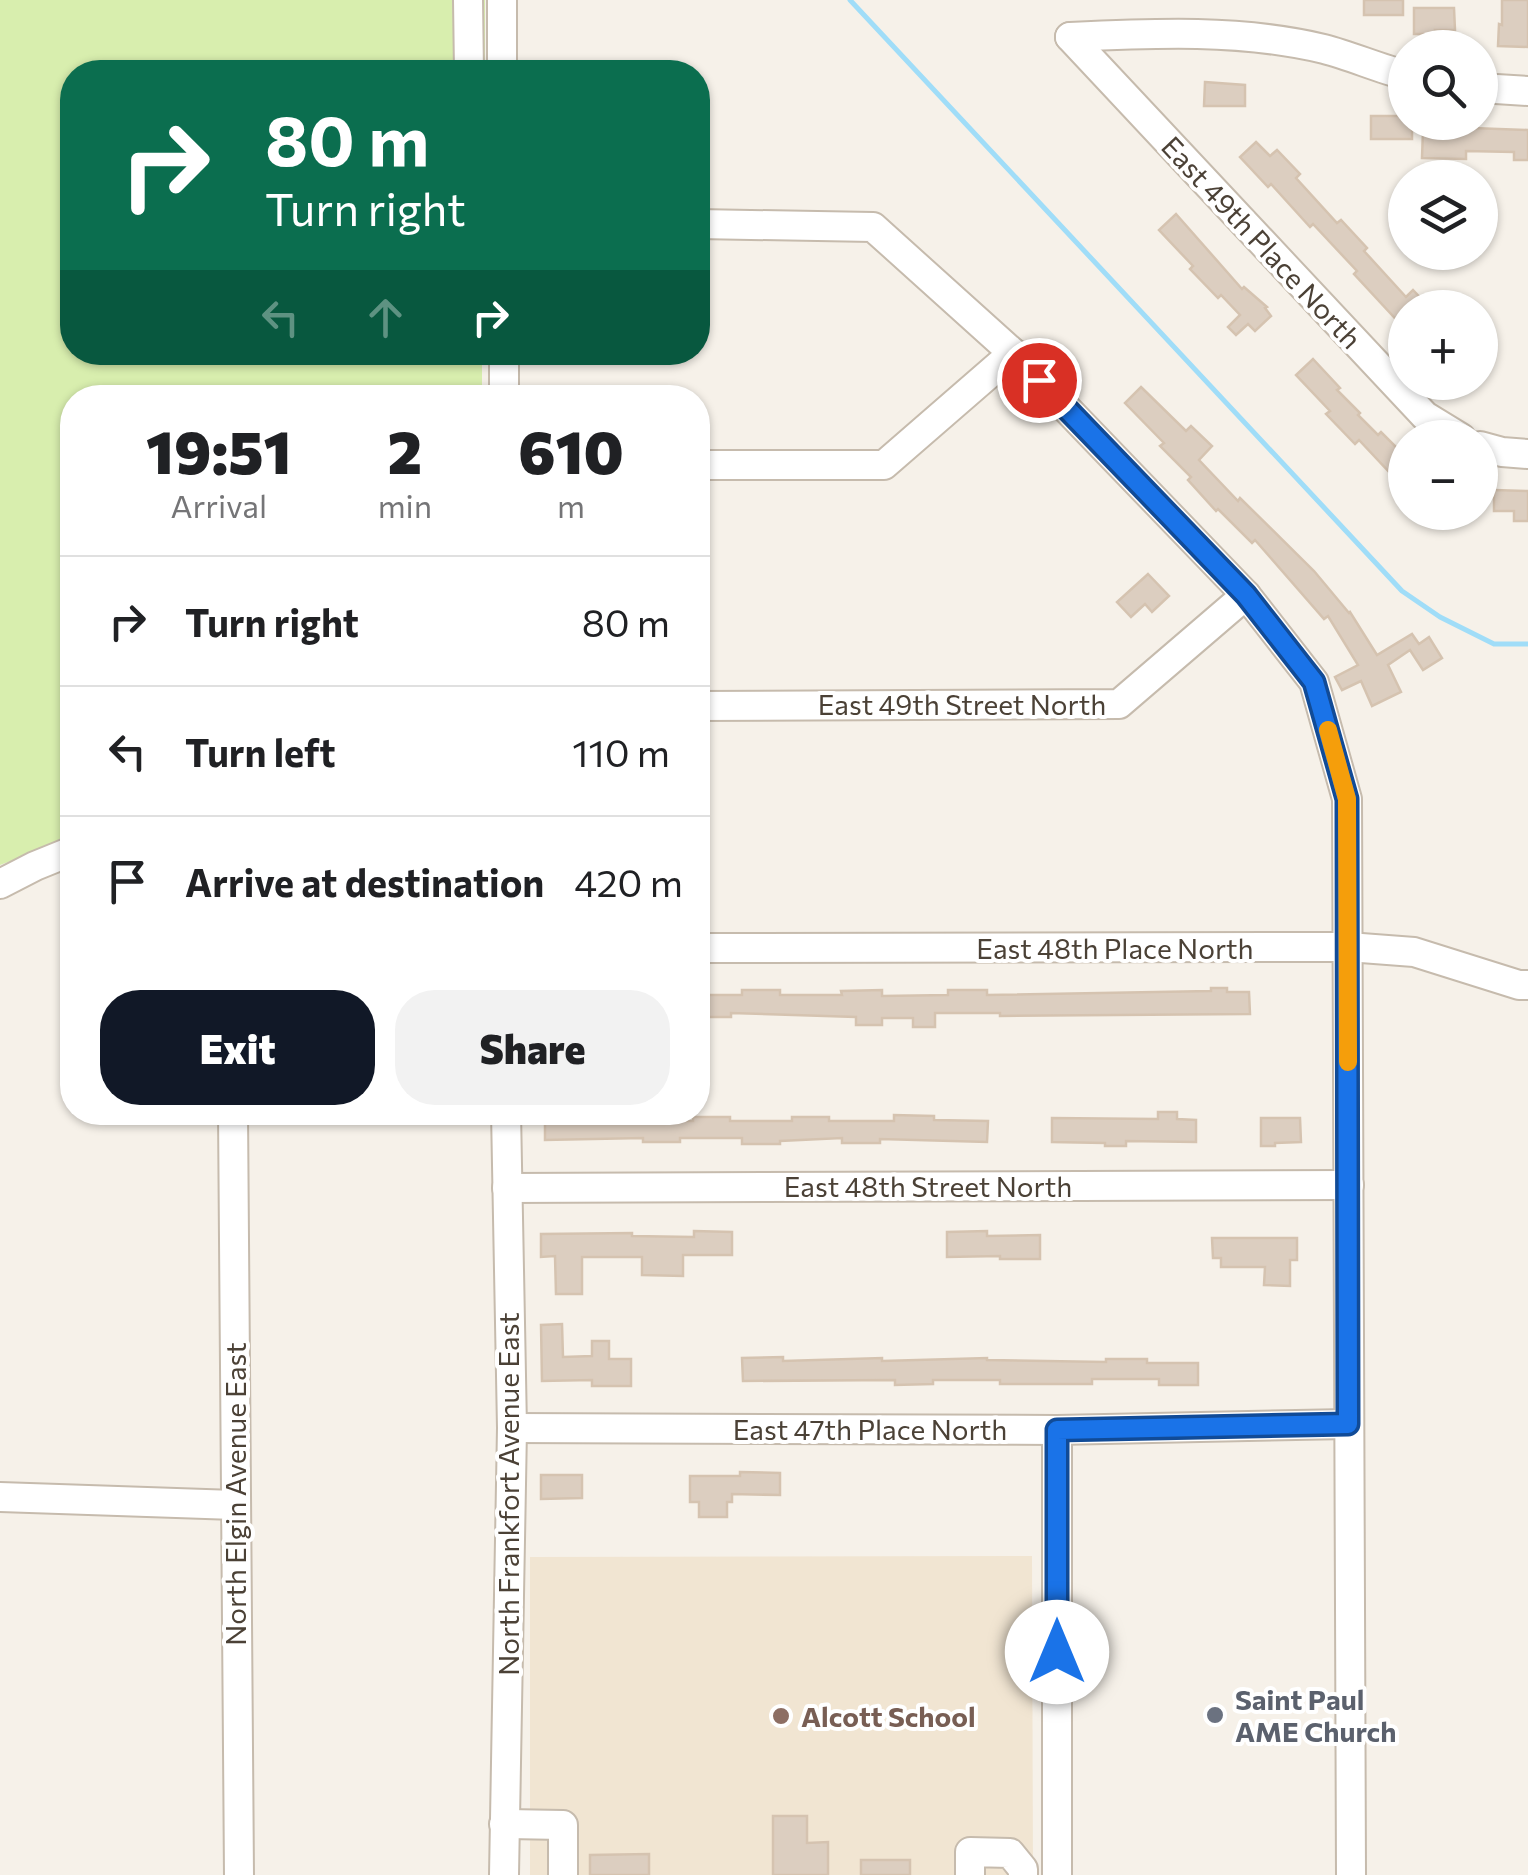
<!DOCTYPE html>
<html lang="en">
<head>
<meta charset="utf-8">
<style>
	:root { --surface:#fff; --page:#f2f2f2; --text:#202124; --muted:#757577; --line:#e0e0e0; --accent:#111827 }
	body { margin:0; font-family:Commissioner,sans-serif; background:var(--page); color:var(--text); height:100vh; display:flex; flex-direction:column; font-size:38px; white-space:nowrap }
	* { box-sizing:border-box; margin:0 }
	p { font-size:32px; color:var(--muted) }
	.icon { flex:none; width:55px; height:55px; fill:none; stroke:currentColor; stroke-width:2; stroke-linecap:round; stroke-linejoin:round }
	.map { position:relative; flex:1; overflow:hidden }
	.panel { position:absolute; left:60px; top:385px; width:650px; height:740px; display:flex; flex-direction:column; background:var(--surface); border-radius:40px; box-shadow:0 2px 8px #0004 }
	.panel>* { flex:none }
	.hud { position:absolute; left:60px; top:60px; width:650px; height:305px; border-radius:40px; box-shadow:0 2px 8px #0004; background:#0b6e4f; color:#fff; overflow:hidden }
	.tools { position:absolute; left:1388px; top:30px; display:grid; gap:20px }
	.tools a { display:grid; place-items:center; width:110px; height:110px; border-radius:50%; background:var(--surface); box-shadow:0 2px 8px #0004; font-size:50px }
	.pin { position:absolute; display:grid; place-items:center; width:85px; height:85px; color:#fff; margin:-42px; border:5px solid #fff; border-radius:50%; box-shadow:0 2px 10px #0007 }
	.me { position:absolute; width:110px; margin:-55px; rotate:0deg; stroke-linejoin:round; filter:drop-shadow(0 0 8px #0008) }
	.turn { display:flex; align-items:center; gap:35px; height:210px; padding:0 40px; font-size:45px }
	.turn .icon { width:130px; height:130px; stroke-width:2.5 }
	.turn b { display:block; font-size:70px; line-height:85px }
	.lanes { display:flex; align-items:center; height:95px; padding:0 40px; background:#0003; justify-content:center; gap:50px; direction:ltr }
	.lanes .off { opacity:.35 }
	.eta { display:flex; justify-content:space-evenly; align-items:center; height:170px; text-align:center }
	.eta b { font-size:60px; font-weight:800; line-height:70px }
	.primary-button { display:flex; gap:20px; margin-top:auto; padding:20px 40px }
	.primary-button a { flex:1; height:115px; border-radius:40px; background:var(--accent); color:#fff; font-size:40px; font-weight:800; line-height:115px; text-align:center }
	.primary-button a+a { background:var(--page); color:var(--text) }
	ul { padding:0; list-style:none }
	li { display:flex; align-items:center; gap:30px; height:130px; padding:0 40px; border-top:2px solid var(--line) }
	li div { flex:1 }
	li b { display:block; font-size:38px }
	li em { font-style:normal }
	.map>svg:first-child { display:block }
</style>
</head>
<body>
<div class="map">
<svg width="1528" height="1875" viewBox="0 0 1528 1875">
	<rect width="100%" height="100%" fill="#f6f1e9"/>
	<polygon fill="#f1e5d2" points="1032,1556 1033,1875 530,1875 530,1557"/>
	<polygon fill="#d8eeae" points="0,0 485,0 485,72 72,72 72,352 482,353 482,397 72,398 72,838 0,865"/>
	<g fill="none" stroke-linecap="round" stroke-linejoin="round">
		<polyline stroke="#a0ddf8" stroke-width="5" points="850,0 1402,591 1440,617 1494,644 1528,644"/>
	</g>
	<g fill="#dccec0" stroke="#d5c3b0" stroke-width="2.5">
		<rect x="1364" y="0" width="39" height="15"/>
		<polygon points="1502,0 1528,0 1528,47 1498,46 1499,24 1502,25"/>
		<polygon points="1414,8 1454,8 1455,30 1435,30 1436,34 1414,34"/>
		<polygon points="1205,82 1245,85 1245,106 1204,106"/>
		<polygon points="1371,116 1405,116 1405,122 1412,122 1412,139 1371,139"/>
		<polygon points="1445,127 1528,130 1528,160 1514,160 1514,152 1466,151 1466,159 1422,158 1423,130 1445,131"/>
		<polygon points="1256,142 1270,156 1277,150 1300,174 1296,178 1337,223 1341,220 1367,248 1364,251 1406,297 1413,290 1430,308 1405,308 1405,329 1354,274 1357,271 1313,224 1310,227 1271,184 1268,187 1240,157"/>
		<polygon points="1176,214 1242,289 1244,287 1267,307 1265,308 1271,316 1255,331 1248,324 1236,335 1228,327 1240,315 1221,295 1218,298 1190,269 1193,266 1159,230"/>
		<polygon points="1313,359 1340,388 1337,390 1360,413 1358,415 1378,435 1381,432 1405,456 1405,461 1391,474 1359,440 1355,444 1326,414 1330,411 1296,375"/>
		<polygon points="1141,387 1186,431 1191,426 1212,446 1199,460 1238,501 1240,498 1314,571 1349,613 1350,612 1377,655 1412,634 1419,644 1429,637 1442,658 1423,670 1410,650 1388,665 1401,692 1372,706 1361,681 1342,690 1335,677 1358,665 1328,616 1324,619 1255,540 1252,543 1218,509 1216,511 1188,480 1191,477 1160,446 1164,443 1125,403"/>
		<polygon points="1494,490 1528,491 1528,521 1514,521 1514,511 1494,511"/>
		<polygon points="1148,574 1169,596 1152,612 1145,604 1131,617 1117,602"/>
		<polygon points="1211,988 1227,988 1227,992 1249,992 1250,1014 1000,1016 1000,1013 935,1013 935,1027 913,1027 913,1018 882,1018 882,1025 856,1025 856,1017 731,1013 731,1017 698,1017 698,995 742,995 742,990 780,990 780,995 842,995 841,991 882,990 882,996 948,995 948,990 987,990 987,995 1211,991"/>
		<polygon points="545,1112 575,1112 575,1117 630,1117 630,1121 693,1121 693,1117 730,1117 730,1121 792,1121 792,1117 829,1117 829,1121 894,1121 894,1115 934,1116 934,1120 988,1121 987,1142 880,1139 880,1143 842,1143 842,1138 780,1141 780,1144 742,1144 742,1138 680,1138 680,1142 643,1142 643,1138 545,1140"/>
		<polygon points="1158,1112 1177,1112 1177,1119 1196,1120 1196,1142 1126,1141 1126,1146 1105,1146 1105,1143 1052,1142 1052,1118 1158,1119"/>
		<polygon points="1261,1118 1300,1118 1301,1142 1275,1143 1275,1146 1261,1146"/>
		<polygon points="694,1231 732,1232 732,1255 683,1255 683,1276 642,1275 642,1257 582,1257 582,1294 556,1294 555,1256 541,1257 541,1234 632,1233 632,1236 694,1237"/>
		<polygon points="987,1231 987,1236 1040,1235 1040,1259 1000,1259 1000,1256 947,1257 947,1232"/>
		<polygon points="1212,1238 1297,1238 1297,1260 1290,1260 1290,1286 1264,1285 1265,1267 1221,1267 1221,1258 1213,1258"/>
		<polygon points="562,1324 563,1357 592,1356 592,1341 609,1341 609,1359 631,1359 631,1386 592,1386 592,1380 542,1381 541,1325"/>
		<polygon points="783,1357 783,1361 882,1358 882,1361 987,1358 987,1360 1106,1362 1106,1359 1147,1359 1147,1363 1198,1363 1198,1385 1159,1385 1159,1379 1092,1379 1092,1384 1000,1384 1000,1380 933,1380 933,1384 895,1385 895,1380 743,1381 742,1358"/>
		<polygon points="740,1472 780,1473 780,1495 732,1494 732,1502 727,1502 727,1517 699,1517 699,1502 690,1502 690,1476 740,1476"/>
		<polygon points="541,1475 582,1475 582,1498 541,1499"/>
		<polygon points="773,1816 807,1816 807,1843 828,1842 828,1875 773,1875"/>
		<polygon points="649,1854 649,1875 590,1875 590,1855"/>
		<rect x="861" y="1860" width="49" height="15"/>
	</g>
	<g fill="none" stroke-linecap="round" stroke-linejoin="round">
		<defs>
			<g id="minor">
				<polyline points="468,0 469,72"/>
				<polyline points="502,0 502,72"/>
				<polyline points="1070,37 1425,416 1461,438"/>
				<path d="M 1070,37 C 1154,33 1241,29 1324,49 C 1351,56 1378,68 1405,75"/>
				<polyline points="1480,88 1528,91"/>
				<polyline points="698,224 873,227 1013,353 1246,595 1314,682 1347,799 1351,1875"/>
				<polyline points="504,352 504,398"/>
				<polyline points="1480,446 1502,452 1528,454"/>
				<polyline points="698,465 884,465 1013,353"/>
				<polyline points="698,706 1119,704 1246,595"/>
				<polyline points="0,884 35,866 72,851"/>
				<polyline points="698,948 1348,947 1414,952 1519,985 1528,985"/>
				<polyline points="233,1112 239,1875"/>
				<polyline points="507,1188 1349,1185"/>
				<polyline points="512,1428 1057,1430 1348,1424"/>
				<polyline points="1057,1430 1057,1875"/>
				<polyline points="0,1497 235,1505"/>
				<polyline points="504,1824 563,1825 563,1875"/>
				<polyline points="504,1875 512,1428 506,1112"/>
				<polyline points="970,1875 970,1852 1010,1853 1023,1869 1023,1875"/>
			</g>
		</defs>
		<use href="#minor" stroke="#c6bbad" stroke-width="32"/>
		<use href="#minor" stroke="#fff" stroke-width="28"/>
	</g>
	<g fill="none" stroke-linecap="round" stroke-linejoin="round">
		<defs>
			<polyline id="route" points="1039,380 1246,595 1314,682 1347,799 1348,1424 1057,1430 1057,1652"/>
		</defs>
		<use href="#route" stroke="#114b97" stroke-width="25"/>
		<use href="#route" stroke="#1a73e8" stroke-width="18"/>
		<polyline stroke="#f59e0b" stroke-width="18" points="1328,730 1347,799 1348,1062"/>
	</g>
	<circle fill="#6b7280" stroke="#fff" stroke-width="4" cx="1215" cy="1715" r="10"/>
	<circle fill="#8d6e63" stroke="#fff" stroke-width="4" cx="781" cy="1716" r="10"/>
	<g text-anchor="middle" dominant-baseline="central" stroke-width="8" stroke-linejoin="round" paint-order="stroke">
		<g font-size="28" fill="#4b4136" stroke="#fff">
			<text transform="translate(1262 242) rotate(47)">East 49th Place North</text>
			<text x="962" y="704">East 49th Street North</text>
			<text x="1115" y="948">East 48th Place North</text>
			<text x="928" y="1186">East 48th Street North</text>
			<text x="870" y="1429">East 47th Place North</text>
			<text transform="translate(235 1494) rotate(-90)">North Elgin Avenue East</text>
			<text transform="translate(508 1494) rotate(-90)">North Frankfort Avenue East</text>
		</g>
		<g font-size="28" font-weight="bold" fill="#5b616d" stroke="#fff" text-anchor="start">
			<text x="1235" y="1699">Saint Paul<tspan x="1235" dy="32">AME Church</tspan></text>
		</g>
		<g font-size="28" font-weight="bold" fill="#785e54" stroke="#fff" text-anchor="start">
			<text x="801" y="1716">Alcott School</text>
		</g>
	</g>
</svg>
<div class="tools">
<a><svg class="icon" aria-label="search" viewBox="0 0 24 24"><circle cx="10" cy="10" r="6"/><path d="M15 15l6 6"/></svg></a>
<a><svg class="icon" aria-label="layers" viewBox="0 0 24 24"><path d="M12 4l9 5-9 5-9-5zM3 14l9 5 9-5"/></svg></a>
<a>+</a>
<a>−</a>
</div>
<div class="pin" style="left:1039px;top:380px;background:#d93025"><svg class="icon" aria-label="arrive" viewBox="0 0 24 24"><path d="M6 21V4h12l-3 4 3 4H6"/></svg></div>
<svg class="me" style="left:1057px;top:1652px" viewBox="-20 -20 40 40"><circle r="19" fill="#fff"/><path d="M0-13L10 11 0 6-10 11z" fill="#1a73e8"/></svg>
<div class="hud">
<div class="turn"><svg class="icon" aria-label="right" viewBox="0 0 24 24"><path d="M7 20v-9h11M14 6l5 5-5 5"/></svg><div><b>80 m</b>Turn right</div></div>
<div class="lanes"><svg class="icon off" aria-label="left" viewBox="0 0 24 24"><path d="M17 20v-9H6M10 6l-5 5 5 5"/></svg><svg class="icon off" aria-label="ahead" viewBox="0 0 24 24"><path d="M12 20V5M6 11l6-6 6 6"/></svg><svg class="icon" aria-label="right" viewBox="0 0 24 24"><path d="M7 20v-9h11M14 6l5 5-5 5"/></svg></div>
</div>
<section class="panel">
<div class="eta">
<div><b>19:51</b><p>Arrival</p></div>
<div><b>2</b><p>min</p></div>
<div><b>610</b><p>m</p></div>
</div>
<ul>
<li><svg class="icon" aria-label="right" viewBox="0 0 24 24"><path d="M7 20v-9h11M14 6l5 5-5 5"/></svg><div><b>Turn right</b></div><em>80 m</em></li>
<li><svg class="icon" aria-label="left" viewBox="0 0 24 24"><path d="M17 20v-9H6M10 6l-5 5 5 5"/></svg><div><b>Turn left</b></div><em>110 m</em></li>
<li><svg class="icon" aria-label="arrive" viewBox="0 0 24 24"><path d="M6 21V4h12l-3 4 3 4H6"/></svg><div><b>Arrive at destination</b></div><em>420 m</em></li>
</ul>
<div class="primary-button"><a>Exit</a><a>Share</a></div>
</section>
</div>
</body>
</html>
